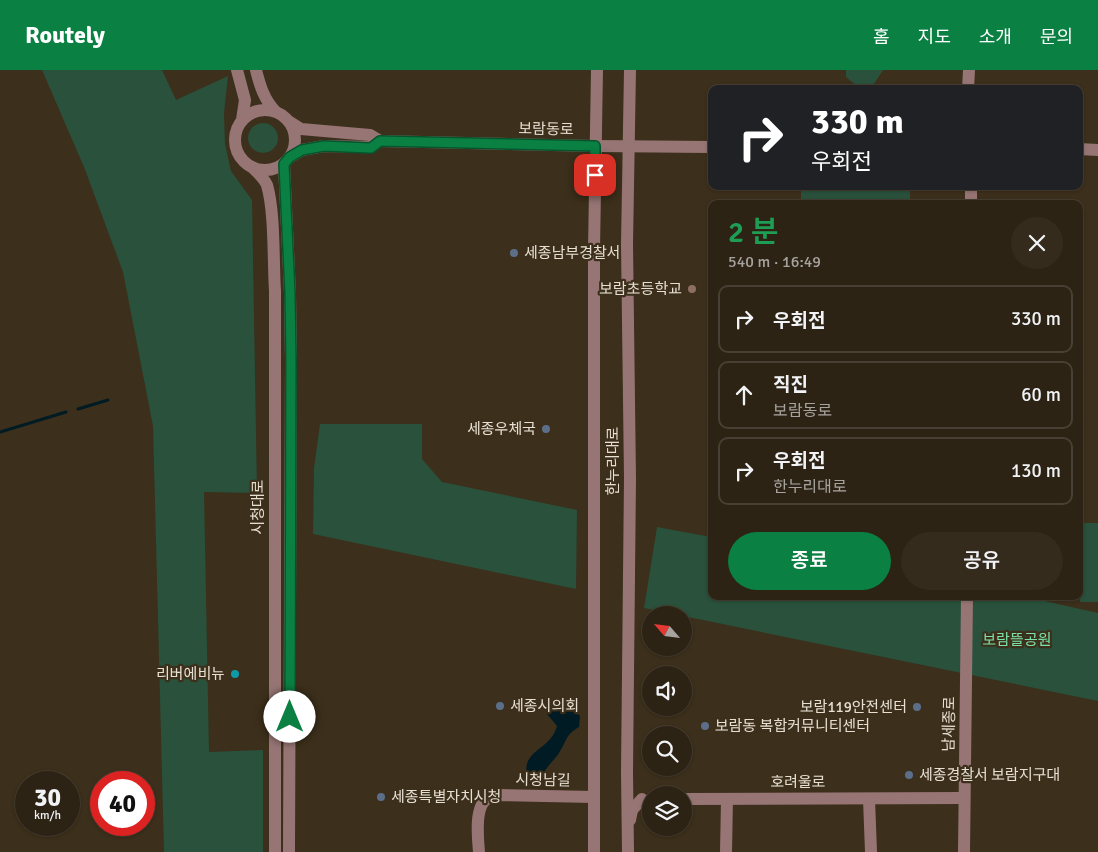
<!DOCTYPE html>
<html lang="ko">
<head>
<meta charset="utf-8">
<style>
	:root { --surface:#2d2314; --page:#352b1d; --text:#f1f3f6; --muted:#a7a4a0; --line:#484034; --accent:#0b8043 }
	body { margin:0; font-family:Signika,"Noto Sans KR",sans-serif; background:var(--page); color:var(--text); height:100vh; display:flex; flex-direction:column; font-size:19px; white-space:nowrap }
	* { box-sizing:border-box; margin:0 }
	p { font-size:16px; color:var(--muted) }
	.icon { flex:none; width:28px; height:28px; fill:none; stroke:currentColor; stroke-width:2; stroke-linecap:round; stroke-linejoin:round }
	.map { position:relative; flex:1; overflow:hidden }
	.side { position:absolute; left:708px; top:130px; width:375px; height:400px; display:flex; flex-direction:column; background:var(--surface); border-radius:10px; box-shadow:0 1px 4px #0004,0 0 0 1px var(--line) }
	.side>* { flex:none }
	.guide { position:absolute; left:708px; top:15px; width:375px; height:105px; border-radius:10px; box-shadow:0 1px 4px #0004,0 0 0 1px var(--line); background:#202124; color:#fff; overflow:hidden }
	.needle { width:32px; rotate:298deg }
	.buttons { position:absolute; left:642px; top:536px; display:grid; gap:10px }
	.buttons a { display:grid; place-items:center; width:50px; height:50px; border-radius:50%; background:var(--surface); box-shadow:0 1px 4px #0004,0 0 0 1px var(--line); font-size:25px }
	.speed { position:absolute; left:15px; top:701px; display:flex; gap:10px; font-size:25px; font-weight:700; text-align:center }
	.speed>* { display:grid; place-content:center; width:65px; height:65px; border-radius:50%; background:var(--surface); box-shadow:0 1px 4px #0004,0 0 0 1px var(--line); line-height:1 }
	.speed small { font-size:12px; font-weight:400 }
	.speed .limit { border:8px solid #d22; background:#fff; color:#111 }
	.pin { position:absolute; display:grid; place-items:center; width:42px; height:42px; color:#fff; margin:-21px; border-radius:10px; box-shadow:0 2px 8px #0006 }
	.me { position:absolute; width:55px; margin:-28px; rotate:0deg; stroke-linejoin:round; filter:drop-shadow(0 0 4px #0008) }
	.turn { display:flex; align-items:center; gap:18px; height:105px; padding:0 20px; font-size:22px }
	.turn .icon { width:65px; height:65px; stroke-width:2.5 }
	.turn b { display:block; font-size:35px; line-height:42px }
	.round { display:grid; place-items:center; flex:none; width:52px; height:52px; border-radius:26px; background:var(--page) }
	.headline { display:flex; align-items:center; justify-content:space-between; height:85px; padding:0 20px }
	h1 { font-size:30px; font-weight:600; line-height:38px; color:#1e9e55 }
	.button { display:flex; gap:10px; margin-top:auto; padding:10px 20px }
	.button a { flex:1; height:58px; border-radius:30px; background:var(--accent); color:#fff; font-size:20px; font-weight:600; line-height:58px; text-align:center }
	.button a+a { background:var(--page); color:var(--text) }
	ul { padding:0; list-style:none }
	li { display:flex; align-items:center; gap:15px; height:68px; margin:0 10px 8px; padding:0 10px; border:2px solid var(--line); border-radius:10px }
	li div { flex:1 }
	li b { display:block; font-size:19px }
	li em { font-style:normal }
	header { display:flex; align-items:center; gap:30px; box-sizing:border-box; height:70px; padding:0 25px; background:var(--accent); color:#fff }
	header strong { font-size:24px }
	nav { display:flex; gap:28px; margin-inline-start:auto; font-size:18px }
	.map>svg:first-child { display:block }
</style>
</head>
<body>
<header>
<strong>Routely</strong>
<nav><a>홈</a><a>지도</a><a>소개</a><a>문의</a></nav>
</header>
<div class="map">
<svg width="1098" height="782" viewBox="0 0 1098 782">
	<rect width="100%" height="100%" fill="#3c2f1b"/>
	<g fill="#29513b">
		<polygon points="42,0 162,0 176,30 228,6 224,43 225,74 231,101 252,130 257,423 204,422 209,682 263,680 263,782 164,782 153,356 123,202 84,97"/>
		<polygon points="846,0 883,0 874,14 857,16 846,7"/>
		<circle cx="263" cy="68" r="15"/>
		<rect x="801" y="116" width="109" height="18"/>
		<polygon points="320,354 422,354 422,389 442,412 577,440 576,519 313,464 314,398"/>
		<polygon points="1081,453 1098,453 1098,532 1080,532"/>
		<polygon points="657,457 711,467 711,526 1022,526 1098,543 1098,631 644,538"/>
	</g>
	<path fill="#001b24" d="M 554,637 L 574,640 L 580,646 L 579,657 C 565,665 567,671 559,683 C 551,695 542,698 542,714 L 530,715 C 515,679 550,683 557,656 L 547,644 Z"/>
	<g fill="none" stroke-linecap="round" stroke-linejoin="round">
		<g stroke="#001b24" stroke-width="3">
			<polyline points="78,339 108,330"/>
			<polyline points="0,362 66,342"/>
		</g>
		<g stroke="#977575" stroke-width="12">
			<polyline points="237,0 245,30 242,50"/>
			<path d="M 256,0 C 260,16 264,29 275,41"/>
			<polyline points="968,19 969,0"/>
			<circle cx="265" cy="70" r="30"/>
			<polyline points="290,52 301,59 370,65 380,71"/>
			<polyline points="380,71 595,76 711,77"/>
			<polyline points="1079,79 1098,80"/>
			<polyline points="290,87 302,80 324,76 371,77 380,71"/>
			<polyline points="284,94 290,223 291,290 289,782"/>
			<path d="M 252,97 C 258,103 264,108 267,115 C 275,143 273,191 275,221 L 275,782"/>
			<polyline points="971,134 971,116"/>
			<polyline points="684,729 964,728"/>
			<polyline points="869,729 871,782"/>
			<polyline points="630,750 632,740 642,729"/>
			<path d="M 479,782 C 478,769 474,737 487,729 C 491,727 495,726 499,725 L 594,727"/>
			<polyline points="594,782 594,180 597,0"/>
			<polyline points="628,782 627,702 630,408 627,174 630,0"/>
			<polyline points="726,782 727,729"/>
			<polyline points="964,782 967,526"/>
		</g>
	</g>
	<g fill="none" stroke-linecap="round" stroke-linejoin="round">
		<defs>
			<polyline id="route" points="290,647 291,290 290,223 284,94 290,87 302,80 324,76 371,78 380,71 595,76 595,105"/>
		</defs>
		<use href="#route" stroke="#07532c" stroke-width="12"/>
		<use href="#route" stroke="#0b8043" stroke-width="9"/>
	</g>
	<g fill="#5c6f8a" stroke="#3c2f1b" stroke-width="2">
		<circle cx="514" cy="183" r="5"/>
		<circle cx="546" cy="359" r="5"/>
		<circle cx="500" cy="636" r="5"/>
		<circle cx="917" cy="637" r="5"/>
		<circle cx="705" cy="656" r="5"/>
		<circle cx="909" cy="705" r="5"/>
		<circle cx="381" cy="727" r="5"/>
	</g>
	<circle fill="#8d6e63" stroke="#3c2f1b" stroke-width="2" cx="692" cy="219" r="5"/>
	<circle fill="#0f9aa8" stroke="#3c2f1b" stroke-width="2" cx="235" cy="604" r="5"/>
	<g text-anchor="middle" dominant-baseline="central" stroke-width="4.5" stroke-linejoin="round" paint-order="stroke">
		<g font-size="15" fill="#e7dfd2" stroke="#3c2f1b">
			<text transform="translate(546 59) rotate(1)">보람동로</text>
			<text transform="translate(613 391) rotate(-90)">한누리대로</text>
			<text transform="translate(258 437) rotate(-90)">시청대로</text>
			<text transform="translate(949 654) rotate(-89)">남세종로</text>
			<text transform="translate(543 710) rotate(1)">시청남길</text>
			<text x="798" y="712">호려울로</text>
		</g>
		<g font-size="15" fill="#e7dfd2" stroke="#3c2f1b" text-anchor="start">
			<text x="524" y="183">세종남부경찰서</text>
			<text x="682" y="219" text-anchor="end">보람초등학교</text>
			<text x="536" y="359" text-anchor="end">세종우체국</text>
			<text x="225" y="604" text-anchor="end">리버에비뉴</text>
			<text x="510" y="636">세종시의회</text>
			<text x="907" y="637" text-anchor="end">보람119안전센터</text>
			<text x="715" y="656">보람동 복합커뮤니티센터</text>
			<text x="919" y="705">세종경찰서 보람지구대</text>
			<text x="391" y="727">세종특별자치시청</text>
		</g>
		<g font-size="15" fill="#7be1a8" stroke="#3c2f1b">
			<text x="1017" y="570">보람뜰공원</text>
		</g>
	</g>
</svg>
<div class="buttons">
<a><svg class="needle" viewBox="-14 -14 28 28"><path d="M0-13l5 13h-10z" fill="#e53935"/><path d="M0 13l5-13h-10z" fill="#a7a4a0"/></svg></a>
<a><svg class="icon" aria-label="sound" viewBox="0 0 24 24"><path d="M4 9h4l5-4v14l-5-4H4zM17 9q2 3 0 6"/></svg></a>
<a><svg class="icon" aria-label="search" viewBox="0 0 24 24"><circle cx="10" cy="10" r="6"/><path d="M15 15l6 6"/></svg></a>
<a><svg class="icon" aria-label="layers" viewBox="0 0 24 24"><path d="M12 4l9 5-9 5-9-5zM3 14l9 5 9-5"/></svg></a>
</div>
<div class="speed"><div>30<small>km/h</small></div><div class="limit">40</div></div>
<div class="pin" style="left:595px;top:105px;background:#d93025"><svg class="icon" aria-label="arrive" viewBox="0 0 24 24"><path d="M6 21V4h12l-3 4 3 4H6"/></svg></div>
<svg class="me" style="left:290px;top:647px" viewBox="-20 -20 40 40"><circle r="19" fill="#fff"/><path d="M0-13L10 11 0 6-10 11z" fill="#0b8043"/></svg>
<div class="guide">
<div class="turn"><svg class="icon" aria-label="right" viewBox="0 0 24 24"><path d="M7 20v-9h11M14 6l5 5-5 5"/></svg><div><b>330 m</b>우회전</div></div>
</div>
<section class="side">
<div class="headline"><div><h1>2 분</h1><p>540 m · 16:49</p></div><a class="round"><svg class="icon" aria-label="close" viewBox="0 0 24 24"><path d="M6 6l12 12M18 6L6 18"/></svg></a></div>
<ul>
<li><svg class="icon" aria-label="right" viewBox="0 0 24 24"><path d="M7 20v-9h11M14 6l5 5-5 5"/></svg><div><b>우회전</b></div><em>330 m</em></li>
<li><svg class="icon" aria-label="ahead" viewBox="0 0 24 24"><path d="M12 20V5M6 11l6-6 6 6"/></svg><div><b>직진</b><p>보람동로</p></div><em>60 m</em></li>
<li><svg class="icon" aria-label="right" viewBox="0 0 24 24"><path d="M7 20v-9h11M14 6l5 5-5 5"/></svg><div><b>우회전</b><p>한누리대로</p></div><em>130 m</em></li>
</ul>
<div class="button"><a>종료</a><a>공유</a></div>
</section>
</div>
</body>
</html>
